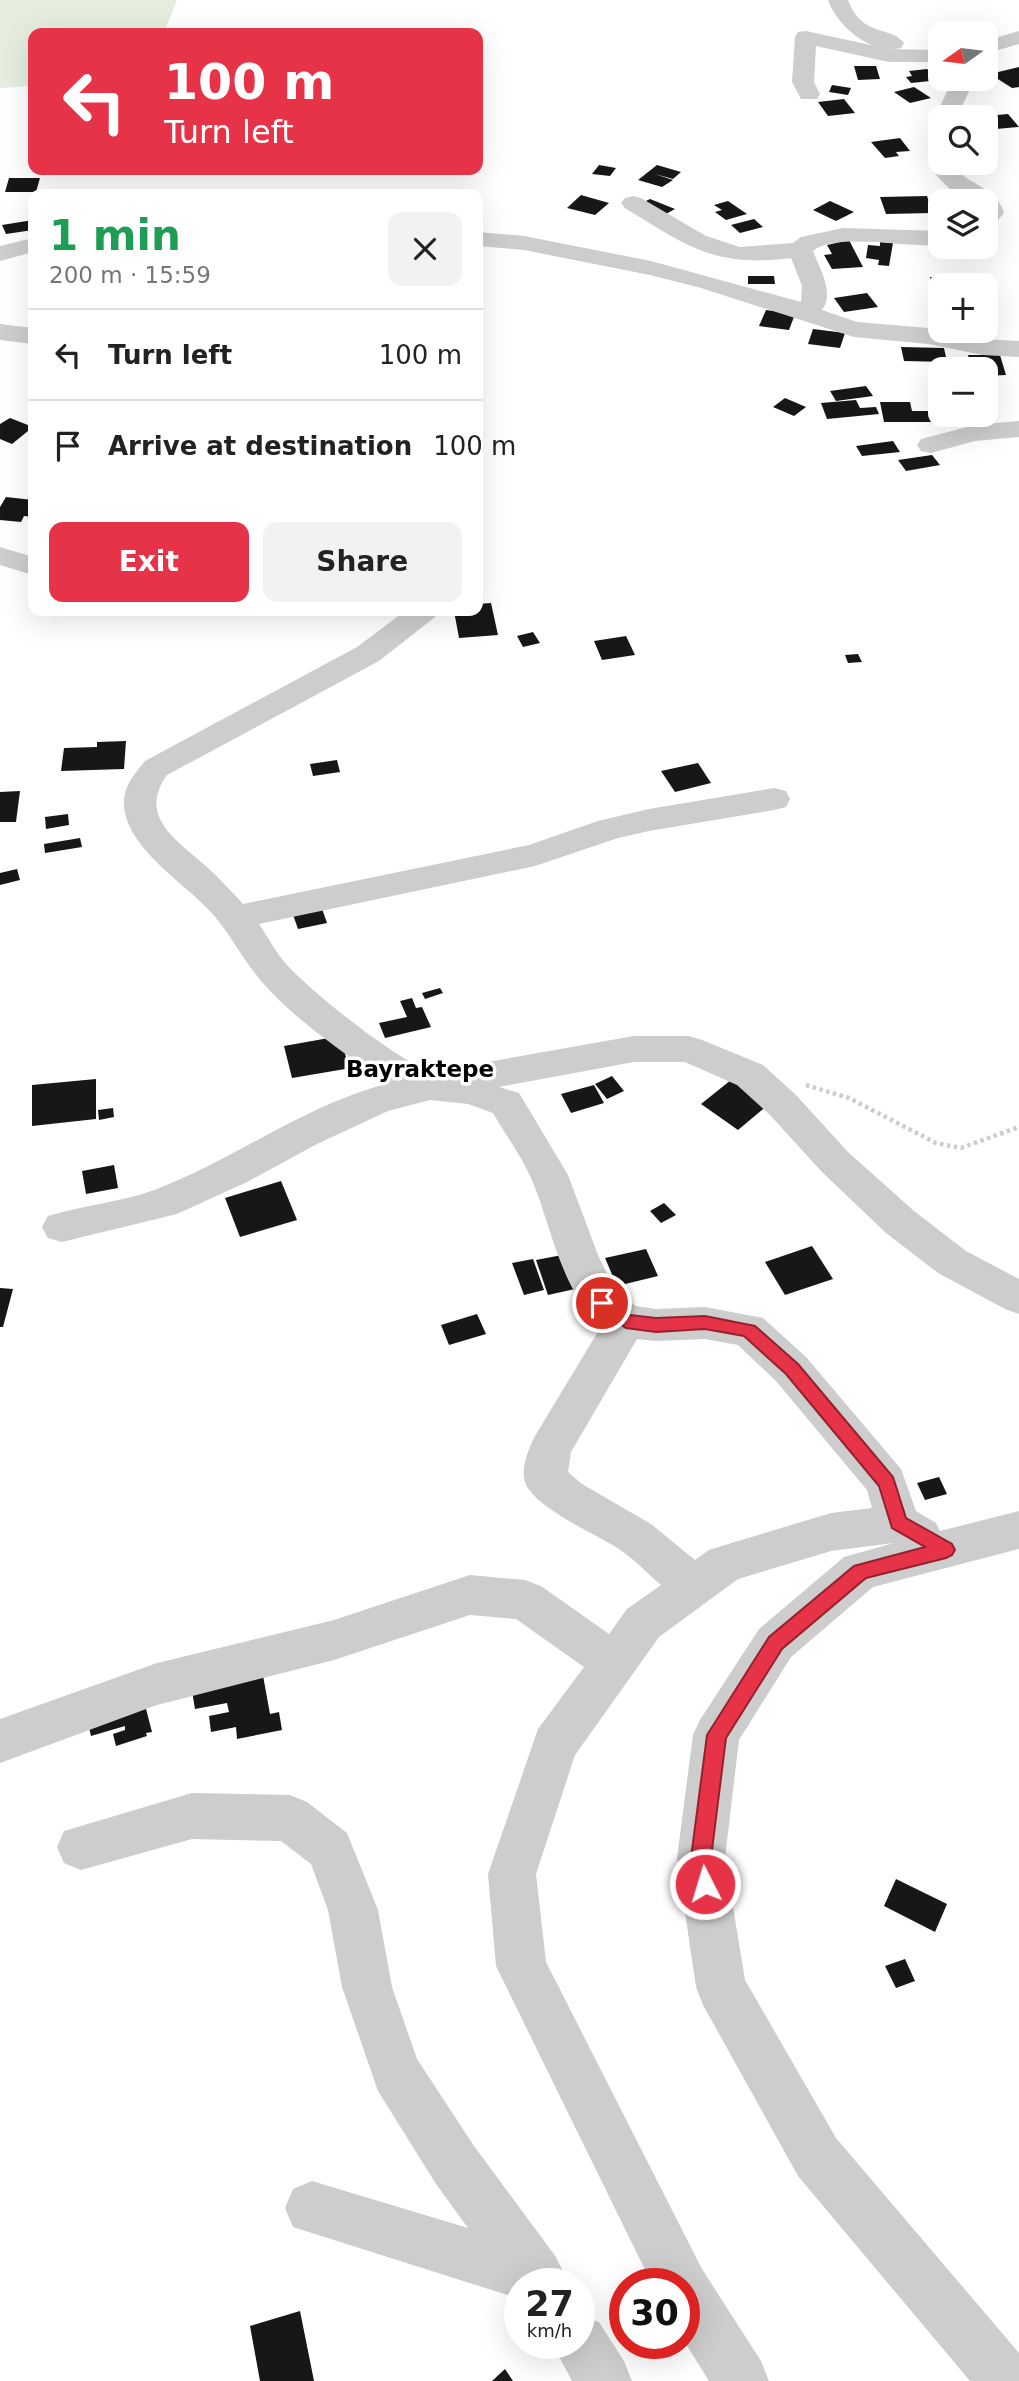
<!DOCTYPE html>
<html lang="en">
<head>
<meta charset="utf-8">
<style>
	:root { --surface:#fff; --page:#f2f2f2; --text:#222; --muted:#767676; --line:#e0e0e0; --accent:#e63347 }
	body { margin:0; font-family:"DejaVu Sans",sans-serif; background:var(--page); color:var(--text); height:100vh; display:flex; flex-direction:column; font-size:26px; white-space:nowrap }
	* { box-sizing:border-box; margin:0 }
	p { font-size:23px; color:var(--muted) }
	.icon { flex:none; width:38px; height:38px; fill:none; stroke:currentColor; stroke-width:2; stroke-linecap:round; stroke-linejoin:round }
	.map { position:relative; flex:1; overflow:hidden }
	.drawer { position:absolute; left:28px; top:189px; width:455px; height:427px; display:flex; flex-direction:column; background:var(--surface); border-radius:14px; box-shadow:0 7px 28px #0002 }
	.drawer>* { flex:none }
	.guide { position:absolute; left:28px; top:28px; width:455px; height:147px; border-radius:14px; box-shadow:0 7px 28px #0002; background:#e63347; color:#fff; overflow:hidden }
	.needle { width:46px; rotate:256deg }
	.buttons { position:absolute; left:928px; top:21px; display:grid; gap:14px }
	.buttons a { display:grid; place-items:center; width:70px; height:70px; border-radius:14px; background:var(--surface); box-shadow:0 7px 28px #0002; font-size:35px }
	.speed { position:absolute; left:504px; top:2268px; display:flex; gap:14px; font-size:35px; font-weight:700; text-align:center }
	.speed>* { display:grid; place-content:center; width:91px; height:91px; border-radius:50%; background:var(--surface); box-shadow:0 7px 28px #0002; line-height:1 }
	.speed small { font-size:18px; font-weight:400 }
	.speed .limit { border:10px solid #d22; background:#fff; color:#111 }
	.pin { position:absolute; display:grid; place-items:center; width:60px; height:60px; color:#fff; margin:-30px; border:4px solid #fff; border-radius:50%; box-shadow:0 2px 7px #0007 }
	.me { position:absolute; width:77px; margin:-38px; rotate:355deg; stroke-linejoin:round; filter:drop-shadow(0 0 5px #0008) }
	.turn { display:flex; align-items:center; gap:24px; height:147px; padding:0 21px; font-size:32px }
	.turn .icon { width:91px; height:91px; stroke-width:2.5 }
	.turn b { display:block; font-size:49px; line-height:60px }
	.round { display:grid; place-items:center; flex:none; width:74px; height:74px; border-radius:14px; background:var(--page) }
	.summary { display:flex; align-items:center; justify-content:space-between; height:119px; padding:0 21px }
	h1 { font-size:42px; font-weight:700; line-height:52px; color:#1e9e55 }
	.action { display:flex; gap:14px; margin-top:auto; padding:14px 21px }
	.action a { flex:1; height:80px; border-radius:14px; background:var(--accent); color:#fff; font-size:28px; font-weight:700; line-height:80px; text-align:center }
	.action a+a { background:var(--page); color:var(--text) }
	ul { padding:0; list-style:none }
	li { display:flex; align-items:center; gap:21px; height:91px; padding:0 21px; border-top:2px solid var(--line) }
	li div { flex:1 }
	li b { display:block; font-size:26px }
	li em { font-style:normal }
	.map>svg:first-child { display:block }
</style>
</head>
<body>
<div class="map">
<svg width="1019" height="2381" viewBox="0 0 1019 2381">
	<rect width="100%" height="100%" fill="#fff"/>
	<polygon fill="#e6edde" points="0,0 177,0 164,33 33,33 33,86 0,88"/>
	<g fill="#171717">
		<polygon points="854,66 876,66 880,79 858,80"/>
		<polygon points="1019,67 1019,87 1012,88 990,74"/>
		<polygon points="927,69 931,73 936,73 940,80 911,83 906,77 912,76 909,71"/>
		<polygon points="832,85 851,88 848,95 829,92"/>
		<polygon points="914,87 931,98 910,103 894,92"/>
		<polygon points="844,99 855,113 828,116 818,102"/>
		<polygon points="1008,114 1019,127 996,129 986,116"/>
		<polygon points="900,138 910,151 896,152 899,156 885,158 871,142"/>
		<polygon points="599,165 616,168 610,176 592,174"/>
		<polygon points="657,165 681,172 673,179 655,174 673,180 662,187 638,180"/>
		<polygon points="9,178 40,178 36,192 5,192"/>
		<polygon points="581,195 609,203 595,215 567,208"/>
		<polygon points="927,196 933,213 886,214 880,197"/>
		<polygon points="650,199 675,209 666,214 642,203"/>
		<polygon points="728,201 747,214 726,220 715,212 722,210 714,205"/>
		<polygon points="830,201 854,212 836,221 813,210"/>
		<polygon points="754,219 763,227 740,233 731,225"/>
		<polygon points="33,220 33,230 6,234 2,225"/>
		<polygon points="849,240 863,267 832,269 824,255 832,254 827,245"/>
		<polygon points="880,242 893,243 889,266 878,265 879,260 866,258 868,245 880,246"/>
		<polygon points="748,276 774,276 775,284 748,284"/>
		<polygon points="930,277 951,277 954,285 940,285 940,292 934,292"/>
		<polygon points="867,293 878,307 844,312 834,298"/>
		<polygon points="766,310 795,314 789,330 759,326"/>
		<polygon points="813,329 845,333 840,348 808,344"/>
		<polygon points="901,347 944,348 947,362 904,361"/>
		<polygon points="968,355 1000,355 1006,375 985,376 985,369 972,369"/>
		<polygon points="866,386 873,396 836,401 830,391"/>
		<polygon points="785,398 806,407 794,416 773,407"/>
		<polygon points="856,400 860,408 876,407 879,414 827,419 821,403"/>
		<polygon points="880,402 910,402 912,411 929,411 932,422 884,422"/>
		<polygon points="10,418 33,427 12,444 0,439 0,424"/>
		<polygon points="893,441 900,452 862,456 856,446"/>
		<polygon points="932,455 940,465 906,471 898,460"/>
		<polygon points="6,497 33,500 33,517 24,516 21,522 0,520 0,507"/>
		<polygon points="491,603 498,635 459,638 454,611 478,611 478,604"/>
		<polygon points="533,632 540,643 523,647 517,636"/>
		<polygon points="626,636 635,655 602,660 594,641"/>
		<polygon points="858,654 862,662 848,663 845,655"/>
		<polygon points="126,741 124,769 61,771 64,748 97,747 97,742"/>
		<polygon points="337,760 340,772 313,776 310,764"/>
		<polygon points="698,763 711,783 675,792 661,771"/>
		<polygon points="20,791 16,822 0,822 0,792"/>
		<polygon points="68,814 69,825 46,829 45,817"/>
		<polygon points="80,838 82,847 45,853 44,844"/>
		<polygon points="17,869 20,880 0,885 0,873"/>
		<polygon points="320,903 327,923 298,929 291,909"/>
		<polygon points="440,988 443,993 425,999 422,993"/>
		<polygon points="412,998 416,1008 422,1007 431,1027 385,1038 379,1023 407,1017 400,1001"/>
		<polygon points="340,1036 346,1057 354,1056 357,1067 292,1078 284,1046"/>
		<polygon points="612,1076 624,1091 607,1099 595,1084"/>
		<polygon points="96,1079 96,1119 32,1126 32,1085"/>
		<polygon points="731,1080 768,1105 738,1130 701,1104"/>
		<polygon points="594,1085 604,1103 571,1113 561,1094"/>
		<polygon points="113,1108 114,1117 99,1120 98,1110"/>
		<polygon points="114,1165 118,1188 86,1194 82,1171"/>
		<polygon points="281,1181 297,1220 240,1237 225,1198"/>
		<polygon points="664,1203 676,1215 661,1223 650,1211"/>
		<polygon points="812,1246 833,1279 785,1295 765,1262"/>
		<polygon points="646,1249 658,1276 617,1286 605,1258"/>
		<polygon points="562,1255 575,1289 548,1295 536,1260"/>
		<polygon points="533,1259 544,1290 524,1295 512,1263"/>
		<polygon points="0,1288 13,1289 3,1327 0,1327"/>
		<polygon points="477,1314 486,1334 449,1345 441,1325"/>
		<polygon points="939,1477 947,1494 925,1500 917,1483"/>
		<polygon points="262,1670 270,1714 279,1712 282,1730 237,1739 236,1727 211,1732 209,1716 229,1712 227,1703 195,1709 191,1685"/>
		<polygon points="145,1705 152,1732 146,1733 147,1736 116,1746 113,1734 125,1730 125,1726 91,1736 85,1711"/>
		<polygon points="896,1879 947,1904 935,1932 884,1906"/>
		<polygon points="905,1959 915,1981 896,1988 885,1966"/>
		<polygon points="300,2311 314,2381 260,2381 250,2326"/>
		<polygon points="505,2369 513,2381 492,2381"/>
	</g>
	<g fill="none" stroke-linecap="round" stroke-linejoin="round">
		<polyline stroke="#cdcdcd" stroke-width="4.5" stroke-dasharray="3.5 3.5" stroke-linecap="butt" points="806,1085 849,1098 936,1143 961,1148 1019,1127"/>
		<g fill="#cdcdcd" fill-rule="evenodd">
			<path d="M 828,0 L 848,0 C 862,38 890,25 904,43 L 901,48 C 871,55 837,26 828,0 Z"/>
			<polygon points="806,31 889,49 940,50 940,62 889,62 816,46 814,82 820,94 817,99 801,99 792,82 795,37 798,32"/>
			<polygon points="1019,31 1019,44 985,54 985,41"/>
			<polygon points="953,79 975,79 957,117 940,117 938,122 935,117"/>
			<path d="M 940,156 L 940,163 L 951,163 C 966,186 996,185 1004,213 L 993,226 L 985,228 L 985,201 C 959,201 941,184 928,163 L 932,158 Z"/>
			<path d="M 633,196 L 641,198 L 706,236 L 740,247 L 793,243 L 801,237 L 843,228 L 940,231 L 940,245 C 909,248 834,232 813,251 C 820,269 835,294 822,310 L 857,322 L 928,328 L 983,339 L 1019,341 L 1019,357 L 983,355 L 928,344 L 854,337 L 701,288 L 650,275 L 524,250 L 478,246 L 478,232 L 524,236 L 651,261 L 801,302 L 802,286 L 791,258 C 715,268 687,246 625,208 L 621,203 L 625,198 Z"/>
			<polygon points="33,238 33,252 0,261 0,246"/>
			<polygon points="0,324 33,328 33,344 0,340"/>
			<polygon points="1019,421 1019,437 975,441 931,453 921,451 917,445 921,439 975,425"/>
			<polygon points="0,547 33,557 33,575 0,565"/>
			<path d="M 405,611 L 439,611 L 435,617 L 379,661 L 167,775 C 136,818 180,842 208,868 C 220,879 232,892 243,904 L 529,845 L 598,821 L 649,809 L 774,788 L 786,791 L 790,799 L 786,807 L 774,810 L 649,831 L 618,838 L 535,866 L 259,924 C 268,937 276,953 287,965 C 315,995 394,1058 431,1072 L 634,1036 L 689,1036 L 702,1040 L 763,1065 L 796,1095 L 848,1152 L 914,1211 L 966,1251 L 1019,1279 L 1019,1314 L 1005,1309 L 938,1273 L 886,1233 L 822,1172 L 770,1115 L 737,1085 L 685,1062 L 634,1062 L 499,1087 L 519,1093 L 568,1175 L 598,1255 L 616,1292 L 636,1306 L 656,1309 L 705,1307 L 763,1318 L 806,1357 L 901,1469 L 916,1511 L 936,1523 L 940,1531 L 1019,1511 L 1019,1549 L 873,1587 L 791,1657 L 739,1740 L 725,1858 L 745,1980 L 836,2138 L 1019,2353 L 1019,2381 L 970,2381 L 798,2176 L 703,2005 L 696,1987 L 677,1858 L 693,1735 L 700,1720 L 759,1629 L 844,1557 L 894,1543 L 831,1551 L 738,1579 L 659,1637 L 575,1755 L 536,1874 L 546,1962 L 702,2269 L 761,2361 L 769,2381 L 709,2381 L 684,2341 L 684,2284 L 652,2284 L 496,1966 L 488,1874 L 538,1729 L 584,1667 L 516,1619 L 470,1615 L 334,1660 L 157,1705 L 0,1763 L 0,1719 L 157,1663 L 334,1620 L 470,1575 L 525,1580 L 541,1586 L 609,1634 L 627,1609 L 661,1585 C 647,1573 634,1559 619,1549 C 598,1535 527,1505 524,1478 C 522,1465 529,1448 535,1436 L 602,1325 C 561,1294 551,1223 531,1178 C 521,1155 505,1134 493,1113 L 468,1104 L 430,1100 L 388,1111 L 317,1144 L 247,1182 L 177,1214 L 62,1242 L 48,1238 L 42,1227 L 48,1216 C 84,1205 123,1202 157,1189 C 235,1159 305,1105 386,1084 C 344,1052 297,1022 262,982 C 242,959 229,931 208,909 C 182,882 133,851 125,813 C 120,791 132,777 145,761 L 357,647 ZM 637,1339 L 656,1341 L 705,1339 L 738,1345 L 776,1381 L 867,1490 L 872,1508 L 831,1513 L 725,1545 L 709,1550 L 695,1560 L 651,1524 L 582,1484 L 568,1472 L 571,1452 Z"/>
			<polygon points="192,1793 290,1795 307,1802 347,1833 378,1910 392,1987 417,2059 474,2146 556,2257 569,2284 520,2284 520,2299 293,2227 285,2208 293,2189 312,2181 468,2228 436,2184 378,2091 342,1987 328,1910 311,1864 281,1841 192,1839 81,1870 64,1863 57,1847 64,1831"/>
			<polygon points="579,2314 599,2322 624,2361 632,2381 572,2381 552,2343 579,2343"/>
		</g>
	</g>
	<polygon fill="#e63347" stroke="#96212e" stroke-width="2" points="602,1297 630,1315 656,1318 705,1316 755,1326 798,1364 893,1477 906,1518 952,1544 955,1550 952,1555 946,1558 866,1578 782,1649 726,1738 711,1858 715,1884 712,1891 705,1894 698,1891 691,1858 707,1735 769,1637 854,1566 925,1547 892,1528 879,1486 786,1374 744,1336 705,1329 656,1332 626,1328 596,1308 594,1303 596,1299"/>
	<g text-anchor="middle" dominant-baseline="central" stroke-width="7" stroke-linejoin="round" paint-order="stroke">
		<g font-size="23" font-weight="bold" fill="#000" stroke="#fff">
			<text x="420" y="1069">Bayraktepe</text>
		</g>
	</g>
</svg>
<div class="buttons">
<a><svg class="needle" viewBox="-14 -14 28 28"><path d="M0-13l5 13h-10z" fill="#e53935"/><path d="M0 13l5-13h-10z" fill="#767676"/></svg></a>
<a><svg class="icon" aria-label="search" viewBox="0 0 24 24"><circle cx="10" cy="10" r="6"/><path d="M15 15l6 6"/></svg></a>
<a><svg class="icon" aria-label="layers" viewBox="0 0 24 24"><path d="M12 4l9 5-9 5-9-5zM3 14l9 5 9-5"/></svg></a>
<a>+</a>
<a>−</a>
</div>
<div class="speed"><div>27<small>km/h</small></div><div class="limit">30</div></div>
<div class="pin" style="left:602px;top:1303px;background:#d93025"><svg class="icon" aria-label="arrive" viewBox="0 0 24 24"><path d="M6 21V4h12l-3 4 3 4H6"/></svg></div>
<svg class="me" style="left:705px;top:1884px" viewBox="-20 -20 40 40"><circle r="17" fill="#e63347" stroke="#fff" stroke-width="3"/><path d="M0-11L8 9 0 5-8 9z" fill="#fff"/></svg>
<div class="guide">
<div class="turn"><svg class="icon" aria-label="left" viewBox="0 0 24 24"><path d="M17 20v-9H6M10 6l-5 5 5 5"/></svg><div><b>100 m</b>Turn left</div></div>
</div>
<section class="drawer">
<div class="summary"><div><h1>1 min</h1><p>200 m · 15:59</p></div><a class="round"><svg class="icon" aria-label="close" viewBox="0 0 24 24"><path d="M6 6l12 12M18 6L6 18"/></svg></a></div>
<ul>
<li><svg class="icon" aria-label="left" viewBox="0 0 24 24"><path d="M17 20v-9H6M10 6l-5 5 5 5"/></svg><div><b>Turn left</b></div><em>100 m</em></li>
<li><svg class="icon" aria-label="arrive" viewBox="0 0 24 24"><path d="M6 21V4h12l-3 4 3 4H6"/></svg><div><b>Arrive at destination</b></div><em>100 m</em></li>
</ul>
<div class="action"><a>Exit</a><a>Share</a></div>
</section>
</div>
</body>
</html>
